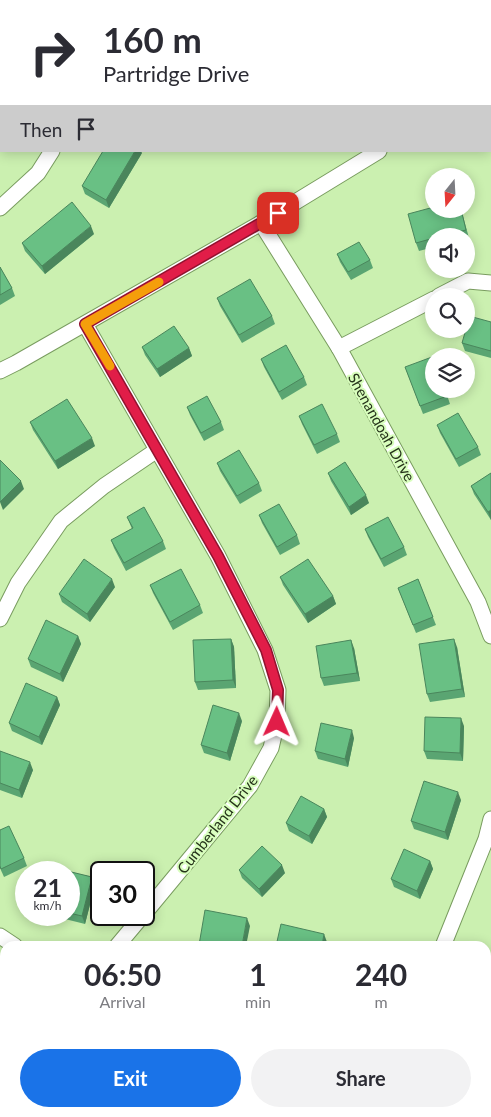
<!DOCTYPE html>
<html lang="en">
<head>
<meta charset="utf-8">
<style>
	:root { --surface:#fff; --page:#f2f2f3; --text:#2b2b33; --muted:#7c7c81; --accent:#1a73e8 }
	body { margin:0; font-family:Lato,sans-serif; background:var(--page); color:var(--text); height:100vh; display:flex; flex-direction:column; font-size:19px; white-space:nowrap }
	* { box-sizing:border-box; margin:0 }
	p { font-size:16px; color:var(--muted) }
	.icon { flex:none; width:28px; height:28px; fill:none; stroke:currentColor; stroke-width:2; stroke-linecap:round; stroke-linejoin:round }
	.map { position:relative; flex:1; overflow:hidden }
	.details { position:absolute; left:0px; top:941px; width:491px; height:176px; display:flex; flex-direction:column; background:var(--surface); border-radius:15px 15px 0 0; box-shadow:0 2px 12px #0003 }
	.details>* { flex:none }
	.banner { position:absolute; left:0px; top:0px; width:491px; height:152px; box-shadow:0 2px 12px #0003; background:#fff; color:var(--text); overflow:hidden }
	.needle { width:32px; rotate:198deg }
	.tools { position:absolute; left:425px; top:168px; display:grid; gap:10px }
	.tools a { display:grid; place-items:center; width:50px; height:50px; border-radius:50%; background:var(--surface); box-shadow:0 2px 12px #0003; font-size:25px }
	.speed { position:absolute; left:15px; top:861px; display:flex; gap:10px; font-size:25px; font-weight:700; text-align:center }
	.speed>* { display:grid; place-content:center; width:65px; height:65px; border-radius:50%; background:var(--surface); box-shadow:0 2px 12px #0003; line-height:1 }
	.speed small { font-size:12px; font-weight:400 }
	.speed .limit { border:2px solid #111; border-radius:8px; background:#fff; color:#111 }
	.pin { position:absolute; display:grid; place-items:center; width:42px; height:42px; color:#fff; margin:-21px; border-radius:10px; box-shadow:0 2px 8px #0006 }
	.me { position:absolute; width:55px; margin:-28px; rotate:1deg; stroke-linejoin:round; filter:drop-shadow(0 0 4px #0008) }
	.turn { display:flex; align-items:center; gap:18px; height:105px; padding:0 20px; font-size:22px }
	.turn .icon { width:65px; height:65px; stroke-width:2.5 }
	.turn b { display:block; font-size:35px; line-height:42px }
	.then { display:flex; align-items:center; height:48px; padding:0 20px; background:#0003; gap:10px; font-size:19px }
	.eta { display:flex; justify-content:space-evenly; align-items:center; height:85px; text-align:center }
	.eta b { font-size:30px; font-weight:700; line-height:35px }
	.primary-button { display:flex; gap:10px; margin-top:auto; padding:10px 20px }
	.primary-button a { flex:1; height:58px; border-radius:30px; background:var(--accent); color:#fff; font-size:20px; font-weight:700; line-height:58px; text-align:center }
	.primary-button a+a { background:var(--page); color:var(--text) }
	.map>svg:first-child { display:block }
</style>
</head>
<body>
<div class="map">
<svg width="491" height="1117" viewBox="0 0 491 1117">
	<rect width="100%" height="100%" fill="#cbf0b0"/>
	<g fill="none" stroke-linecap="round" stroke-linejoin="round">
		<defs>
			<g id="street">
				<polyline points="130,0 131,1"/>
				<polyline points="490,85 491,85"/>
				<polyline points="0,208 38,173 52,151"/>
				<polyline points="261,223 339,348 478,602 491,636"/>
				<polyline points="439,296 468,281 491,283"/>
				<polyline points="85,324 218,556 265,650 278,690 277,722 271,748 250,786 144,914"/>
				<polyline points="339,348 434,299"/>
				<polyline points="0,371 16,363 261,223 379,151"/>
				<polyline points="0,619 18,583 61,521 104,486 157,450"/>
				<polyline points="0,936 15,946"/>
				<polyline points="117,946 143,915"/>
				<polyline points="443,946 486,839 491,819"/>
				<polyline points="434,1112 435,1117"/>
			</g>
		</defs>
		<use href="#street" stroke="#799c5f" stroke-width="17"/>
		<use href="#street" stroke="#fff" stroke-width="15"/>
	</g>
	<g fill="#5aa572">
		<polygon points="281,0 350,0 350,1 282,1"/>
		<polygon points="142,153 109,208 85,194 82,186"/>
		<polygon points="434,209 461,209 469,238 466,238 466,236 434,236 434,247 419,251 416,243"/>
		<polygon points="94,234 45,274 25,251 22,243"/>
		<polygon points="337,254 370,260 373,268 351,280 340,262"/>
		<polygon points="0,267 12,288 15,296 0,305"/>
		<polygon points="217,298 272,316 275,324 242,343 220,306"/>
		<polygon points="491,322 491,358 465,351 462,343"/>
		<polygon points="142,347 189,348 192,356 160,377 145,355"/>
		<polygon points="261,359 304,377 307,385 282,400 264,367"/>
		<polygon points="405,367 445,389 450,404 423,414"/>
		<polygon points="187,407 221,422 224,430 204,441 190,415"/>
		<polygon points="299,416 337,434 340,442 317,454 302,424"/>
		<polygon points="30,422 95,446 58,469 33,430"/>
		<polygon points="437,425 478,447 481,455 459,467 440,433"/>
		<polygon points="217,463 259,483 262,491 240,504 220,471"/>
		<polygon points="328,473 369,503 351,515 331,481"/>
		<polygon points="491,473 491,520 474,494 471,486"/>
		<polygon points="259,515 297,535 300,544 280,555 262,523"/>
		<polygon points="127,517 163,541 166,549 126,571 114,548 111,540 132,529"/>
		<polygon points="365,529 404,547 407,555 384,567 368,537"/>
		<polygon points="280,577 333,596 336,604 308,623 283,585"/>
		<polygon points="418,579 436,625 416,633 398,588"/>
		<polygon points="150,585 200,605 203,613 173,630 153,593"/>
		<polygon points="115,587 90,622 62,602 59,594"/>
		<polygon points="78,636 81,644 63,682 31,667 28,659"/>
		<polygon points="231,639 234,647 236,688 198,690 195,682"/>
		<polygon points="457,647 465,697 430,702 427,694"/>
		<polygon points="354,648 360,681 324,686 321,678"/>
		<polygon points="57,697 60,705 42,745 12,731 9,723"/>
		<polygon points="242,721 230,761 204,753 201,745"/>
		<polygon points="464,726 463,761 427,759 424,751"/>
		<polygon points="354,738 348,767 318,759 315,751"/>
		<polygon points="0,751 33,770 22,798 0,790"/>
		<polygon points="461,800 448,840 414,829 411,821"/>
		<polygon points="324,809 327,817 312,844 289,831 286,823"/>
		<polygon points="0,830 24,858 27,866 4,877 0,868"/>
		<polygon points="430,861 433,869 420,899 394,887 391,879"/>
		<polygon points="239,870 285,873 262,897 242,878"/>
		<polygon points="69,872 92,877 95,885 85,924 57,917 56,915 69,915"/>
		<polygon points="486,965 491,966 491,1013 486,1012"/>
		<polygon points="0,988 5,988 5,1036 0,1033"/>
		<polygon points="491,1050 491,1094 486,1095 486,1051"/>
	</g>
	<g fill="#4a865c">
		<polygon points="1,130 1,143 0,145 0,132"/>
		<polygon points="135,151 141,151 142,153 109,208 106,200"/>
		<polygon points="91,226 94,234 45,274 42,266"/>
		<polygon points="189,348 192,356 160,377 157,369"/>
		<polygon points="92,438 95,446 58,469 55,461"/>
		<polygon points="21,481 24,489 3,510 0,502"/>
		<polygon points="366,495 369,503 351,515 349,507"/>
		<polygon points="491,510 491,520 488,512"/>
		<polygon points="112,579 115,587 90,622 87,614"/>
		<polygon points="333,596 336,604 308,623 305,614"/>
		<polygon points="78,636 81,644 63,682 60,674"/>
		<polygon points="231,639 234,647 236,688 233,680"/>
		<polygon points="454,639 457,647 465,697 462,689"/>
		<polygon points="351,640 354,648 360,681 357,673"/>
		<polygon points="57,697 60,705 42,745 39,737"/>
		<polygon points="239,713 242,721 230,761 227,753"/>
		<polygon points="461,718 464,726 463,761 460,753"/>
		<polygon points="352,730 354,738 348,767 345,759"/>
		<polygon points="30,762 33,770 22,798 19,790"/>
		<polygon points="458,792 461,800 448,840 445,832"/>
		<polygon points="324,809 327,817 312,844 309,836"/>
		<polygon points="430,861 433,869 420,899 417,891"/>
		<polygon points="282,865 285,873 262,897 259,889"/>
		<polygon points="92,877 95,885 85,924 82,916"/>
		<polygon points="247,918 250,926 246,946 242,946"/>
		<polygon points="324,934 327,942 326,946 322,946"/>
		<polygon points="66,1112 68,1112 69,1117 65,1117"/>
	</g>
	<g fill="#69c084" stroke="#4a865c">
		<polygon points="19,0 56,0 57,1 19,1"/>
		<polygon points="288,0 345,0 344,1 292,1"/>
		<polygon points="0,78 1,78 1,130 0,132"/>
		<polygon points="103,151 135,151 106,200 82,186"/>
		<polygon points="72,202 91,226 42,266 22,243"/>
		<polygon points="434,207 434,209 461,209 466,230 442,236 434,236 434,238 416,243 408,214"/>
		<polygon points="359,242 370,260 348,272 337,254"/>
		<polygon points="0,267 12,288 0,295"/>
		<polygon points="250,279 272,316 239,335 217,298"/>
		<polygon points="469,316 491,322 491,351 462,343 466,329"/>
		<polygon points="174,326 189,348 157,369 142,347"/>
		<polygon points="286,345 304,377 279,392 261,359"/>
		<polygon points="432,357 434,360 434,389 445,389 447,396 420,406 405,367"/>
		<polygon points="207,396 221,422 201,433 187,407"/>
		<polygon points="67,399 92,438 55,461 30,422"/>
		<polygon points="322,404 337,434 314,445 299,416"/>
		<polygon points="458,413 478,447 456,459 437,425"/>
		<polygon points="239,450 259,483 237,496 217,463"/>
		<polygon points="0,460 21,481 0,502"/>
		<polygon points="345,462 366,495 349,507 328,473"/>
		<polygon points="491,473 491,510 488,512 471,486"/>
		<polygon points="279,504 297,535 277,547 259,515"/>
		<polygon points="144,507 163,541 124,563 111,540 133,528 127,517"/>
		<polygon points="388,517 404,547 381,559 365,529"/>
		<polygon points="84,559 112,579 87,614 59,594"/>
		<polygon points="308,559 333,596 305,614 280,577"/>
		<polygon points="181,569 200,605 170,622 150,585"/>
		<polygon points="418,579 433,617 413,625 398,588"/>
		<polygon points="46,620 78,636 60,674 28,659"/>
		<polygon points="231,639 233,680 195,682 193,640"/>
		<polygon points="454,639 462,689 427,694 419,644"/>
		<polygon points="351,640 357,673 321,678 316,646"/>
		<polygon points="26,683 57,697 39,737 9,723"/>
		<polygon points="213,705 239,713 227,753 201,745"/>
		<polygon points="425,717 461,718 460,753 424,751"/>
		<polygon points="321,723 352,730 345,759 315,751"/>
		<polygon points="0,751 30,762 19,790 0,783"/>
		<polygon points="424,781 458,792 445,832 411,821"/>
		<polygon points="301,796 324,809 309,836 286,823"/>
		<polygon points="9,826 24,858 1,869 0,866 0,830"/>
		<polygon points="262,846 282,865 259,889 239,870"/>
		<polygon points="404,849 430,861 417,891 391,879"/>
		<polygon points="63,870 92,877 82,916 69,913 69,872 62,872"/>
		<polygon points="205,910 247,918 242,946 206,946 199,945"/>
		<polygon points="281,924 324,934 322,946 276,946"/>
		<polygon points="486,965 491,966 491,1006 486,1005"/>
		<polygon points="1,986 5,988 5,1029 0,1027 0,988"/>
		<polygon points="491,1050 491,1085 486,1086 486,1051"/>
		<polygon points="14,1112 66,1112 65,1117 13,1117"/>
		<polygon points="101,1112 102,1112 111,1117 98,1117"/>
	</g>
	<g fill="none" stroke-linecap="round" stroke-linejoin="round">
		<defs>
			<polyline id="route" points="277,722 278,690 266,650 218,556 85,324 278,213"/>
		</defs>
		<use href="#route" stroke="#92132f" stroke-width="12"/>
		<use href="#route" stroke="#e11d48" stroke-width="9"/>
		<polyline stroke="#f59e0b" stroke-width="9" points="110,366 85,324 159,282"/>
	</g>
	<g text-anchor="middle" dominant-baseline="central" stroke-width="4" stroke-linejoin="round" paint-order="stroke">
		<g font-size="15" fill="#26341b" stroke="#d8febd">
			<text transform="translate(382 427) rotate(61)">Shenandoah Drive</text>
			<text transform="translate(217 824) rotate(-52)">Cumberland Drive</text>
		</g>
	</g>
</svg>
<div class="tools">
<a><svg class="needle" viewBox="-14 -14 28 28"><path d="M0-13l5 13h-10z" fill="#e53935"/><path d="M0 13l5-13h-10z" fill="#7c7c81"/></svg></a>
<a><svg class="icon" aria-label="sound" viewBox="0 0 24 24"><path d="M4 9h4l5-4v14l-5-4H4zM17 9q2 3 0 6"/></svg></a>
<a><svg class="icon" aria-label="search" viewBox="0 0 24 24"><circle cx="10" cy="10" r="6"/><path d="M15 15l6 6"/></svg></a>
<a><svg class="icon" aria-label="layers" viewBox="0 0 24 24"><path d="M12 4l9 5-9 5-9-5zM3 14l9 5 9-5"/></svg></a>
</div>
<div class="speed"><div>21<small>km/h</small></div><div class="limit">30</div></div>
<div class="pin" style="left:278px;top:213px;background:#d93025"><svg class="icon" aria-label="arrive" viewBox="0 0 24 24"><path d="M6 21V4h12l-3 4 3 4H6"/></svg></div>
<svg class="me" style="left:277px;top:722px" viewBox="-20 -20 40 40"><path d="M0-17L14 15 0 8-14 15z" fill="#e11d48" stroke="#fff" stroke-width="4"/></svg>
<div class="banner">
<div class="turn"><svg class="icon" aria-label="right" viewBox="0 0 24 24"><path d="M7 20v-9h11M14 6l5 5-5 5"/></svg><div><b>160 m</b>Partridge Drive</div></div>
<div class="then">Then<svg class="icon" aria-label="arrive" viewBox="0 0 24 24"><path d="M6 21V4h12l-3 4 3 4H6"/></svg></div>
</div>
<section class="details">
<div class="eta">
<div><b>06:50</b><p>Arrival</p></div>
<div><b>1</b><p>min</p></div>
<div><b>240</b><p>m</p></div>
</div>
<div class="primary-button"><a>Exit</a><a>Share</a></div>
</section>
</div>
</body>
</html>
